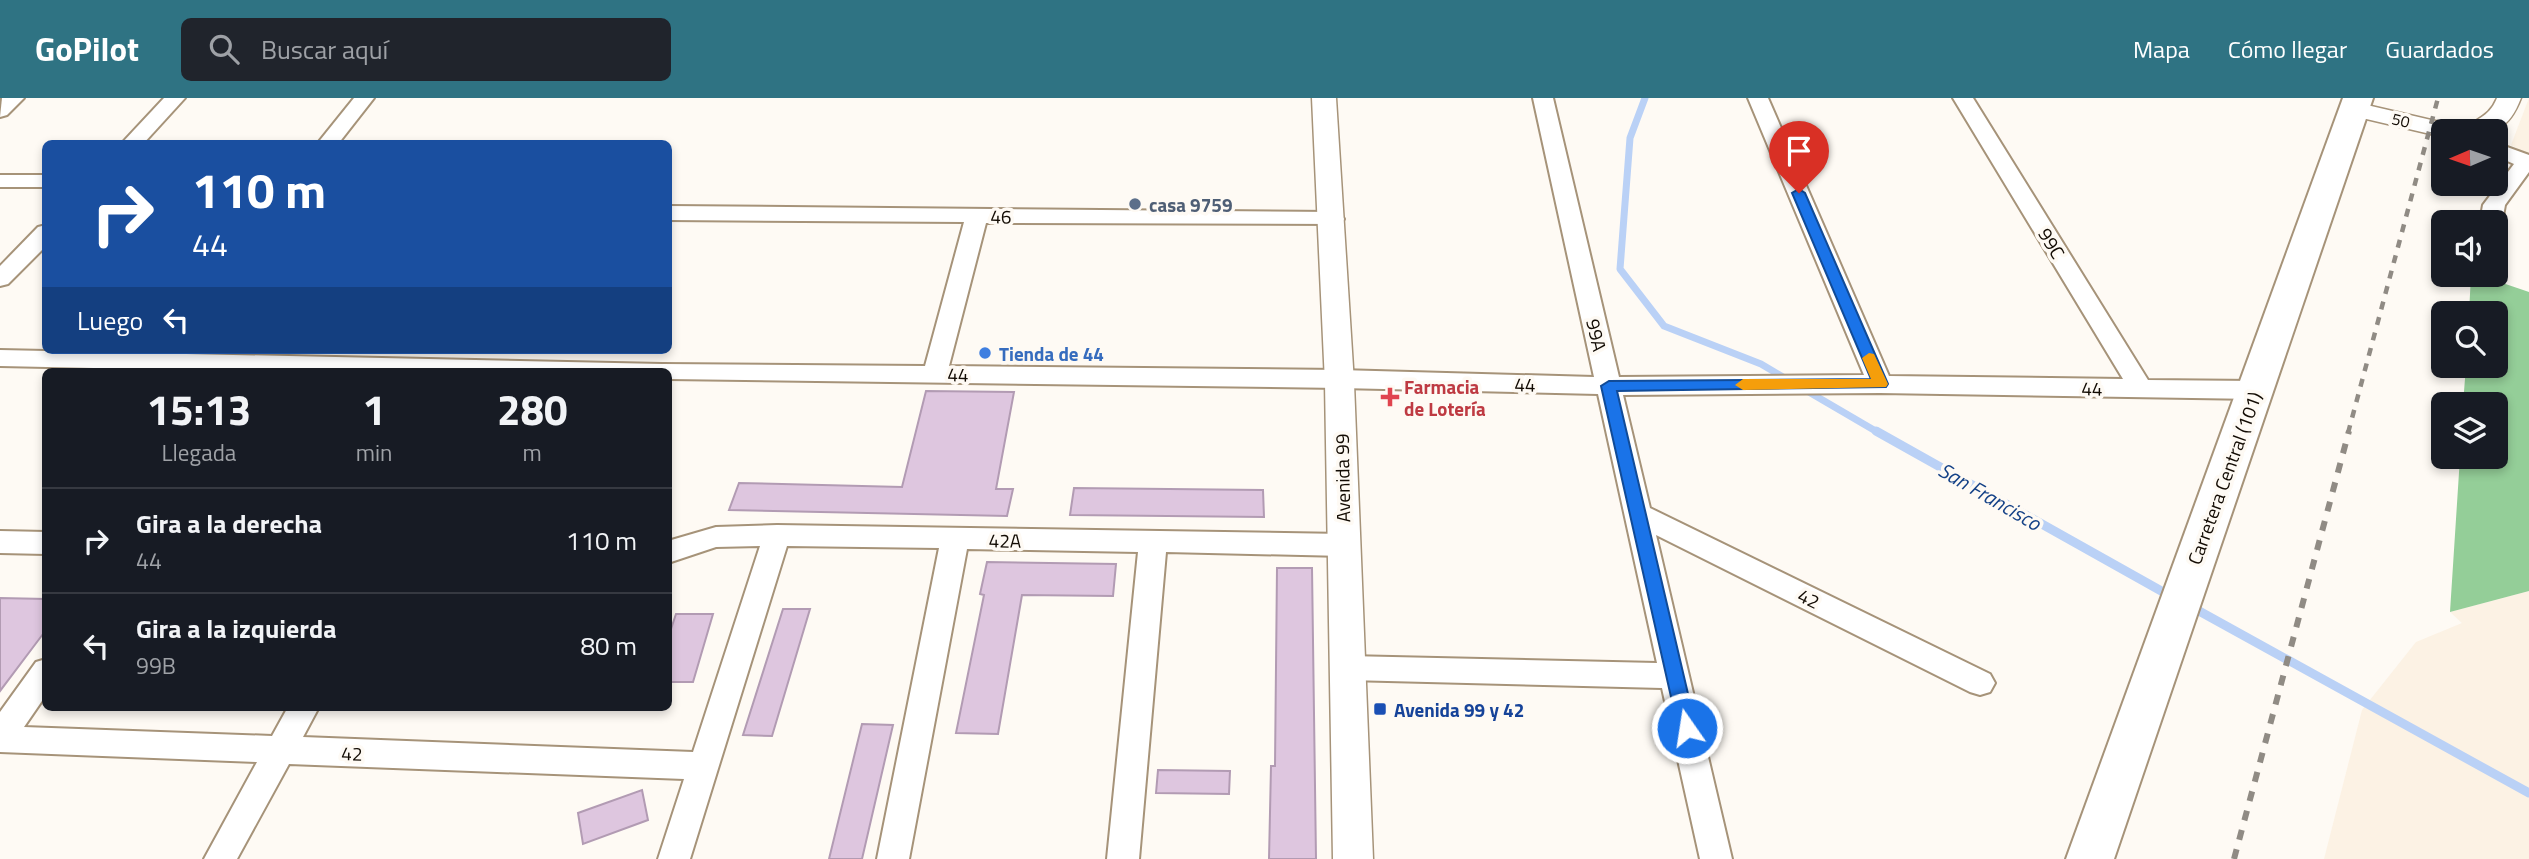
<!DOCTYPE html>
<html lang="es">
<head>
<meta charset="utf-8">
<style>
	:root { --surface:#171b24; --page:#20242c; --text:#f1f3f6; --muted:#9ea1a6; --line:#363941; --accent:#2f7383 }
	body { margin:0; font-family:"Titillium Web",sans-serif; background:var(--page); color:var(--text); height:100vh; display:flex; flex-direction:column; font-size:26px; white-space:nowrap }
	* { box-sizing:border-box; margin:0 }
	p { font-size:23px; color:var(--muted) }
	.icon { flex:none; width:38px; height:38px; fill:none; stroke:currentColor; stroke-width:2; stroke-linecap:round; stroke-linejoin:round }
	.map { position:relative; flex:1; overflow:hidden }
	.details { position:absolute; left:42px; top:270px; width:630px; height:343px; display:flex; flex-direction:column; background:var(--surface); border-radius:10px; box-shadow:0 4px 10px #0003 }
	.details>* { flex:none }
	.guide { position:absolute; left:42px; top:42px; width:630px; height:214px; border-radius:10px; box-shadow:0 4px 10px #0003; background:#1a4fa0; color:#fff; overflow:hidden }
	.needle { width:46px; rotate:268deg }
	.buttons { position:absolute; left:2431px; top:21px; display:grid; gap:14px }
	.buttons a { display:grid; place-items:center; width:77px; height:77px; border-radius:10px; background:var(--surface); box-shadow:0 4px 10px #0003; font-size:35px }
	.pin { position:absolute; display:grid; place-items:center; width:60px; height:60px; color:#fff; margin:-72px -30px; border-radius:50% 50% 50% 0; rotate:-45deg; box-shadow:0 0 7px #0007 }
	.pin .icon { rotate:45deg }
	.me { position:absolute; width:77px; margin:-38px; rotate:347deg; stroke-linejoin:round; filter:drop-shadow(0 0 5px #0008) }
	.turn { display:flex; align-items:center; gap:24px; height:147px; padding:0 35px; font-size:32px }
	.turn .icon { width:91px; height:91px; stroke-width:2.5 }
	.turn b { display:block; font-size:49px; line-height:60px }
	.then { display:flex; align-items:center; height:66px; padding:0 35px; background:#0003; gap:14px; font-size:26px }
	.eta { display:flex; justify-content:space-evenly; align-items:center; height:119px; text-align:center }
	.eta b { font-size:42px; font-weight:700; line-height:49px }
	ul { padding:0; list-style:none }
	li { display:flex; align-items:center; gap:21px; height:105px; padding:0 35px; border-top:2px solid var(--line) }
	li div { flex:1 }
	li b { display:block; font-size:26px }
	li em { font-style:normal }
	header { display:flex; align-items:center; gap:42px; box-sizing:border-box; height:98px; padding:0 35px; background:var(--accent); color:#fff }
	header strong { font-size:33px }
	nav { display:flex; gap:38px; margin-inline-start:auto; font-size:24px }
	.search { width:490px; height:63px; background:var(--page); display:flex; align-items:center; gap:18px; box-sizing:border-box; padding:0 24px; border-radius:10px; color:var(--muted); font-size:26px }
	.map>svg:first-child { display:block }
</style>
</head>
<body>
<header>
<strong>GoPilot</strong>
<div class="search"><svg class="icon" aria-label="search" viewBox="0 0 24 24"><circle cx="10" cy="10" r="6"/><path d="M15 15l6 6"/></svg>Buscar aquí</div>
<nav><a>Mapa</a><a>Cómo llegar</a><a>Guardados</a></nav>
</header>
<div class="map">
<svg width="2529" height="761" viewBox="0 0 2529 761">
	<rect width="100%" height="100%" fill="#fefaf4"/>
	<g fill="#fcf2e4">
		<polygon points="2529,0 2529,57 2511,47"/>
		<polygon points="2529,493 2529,761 2324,761 2362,612 2416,544 2462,525 2450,514"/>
	</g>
	<polygon fill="#94ce98" points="2471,177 2479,177 2529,194 2529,493 2450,514 2460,359 2496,359 2496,306 2463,306 2466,268 2496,268 2496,215 2469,215"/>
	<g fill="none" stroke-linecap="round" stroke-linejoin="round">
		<g stroke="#bad1f6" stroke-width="7">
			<polyline points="1645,0 1630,40 1620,171 1664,228 1761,266 1788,282"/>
			<polyline points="1802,290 1879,335"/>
		</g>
		<g stroke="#bad1f6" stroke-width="9">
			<polyline points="1876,333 2172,499"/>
			<polyline points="2190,508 2529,695"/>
		</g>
	</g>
	<g fill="#dec6df" stroke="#b29bb3" stroke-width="2">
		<polygon points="926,293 1014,294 996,391 1013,391 1007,418 729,412 739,385 902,389"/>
		<polygon points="1074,390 1263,392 1264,419 1070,417"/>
		<polygon points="987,464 1116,466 1113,498 1022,497 998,636 956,635 984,497 980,496"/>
		<polygon points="1277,470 1312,470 1316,761 1269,761 1271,668 1275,668"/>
		<polygon points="0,500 46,501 46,532 0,593"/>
		<polygon points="783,511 810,511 772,638 743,637"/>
		<polygon points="676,516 713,516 693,584 668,584 668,540"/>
		<polygon points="862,626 893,627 862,761 829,761"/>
		<polygon points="1158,672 1230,673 1229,696 1156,695"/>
		<polygon points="642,692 648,722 583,746 578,715"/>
	</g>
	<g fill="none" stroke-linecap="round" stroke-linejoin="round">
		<defs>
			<g id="minor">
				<polygon points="2,0 24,0 7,17 0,19"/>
				<polygon points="164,0 185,0 143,46 121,46"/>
				<polygon points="354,0 374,0 338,46 317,46"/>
				<polygon points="1533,0 1553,0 1619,279 1864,277 1748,0 1768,0 1889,278 2123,281 1953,0 1973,0 2148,282 2256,283 2265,286 2268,292 2265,298 2256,301 1880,295 1623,297 1650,410 1990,576 1995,585 1990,594 1980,597 1970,594 1656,437 1732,761 1700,761 1662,590 1348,582 1338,579 1333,570 1338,561 1348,558 1657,565 1598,296 1340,290 668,281 668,273 234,273 0,268 0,252 662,266 925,268 964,124 668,122 668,108 1333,114 1341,116 1344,121 1341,126 986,125 949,268 1340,272 1594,279"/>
				<polygon points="2496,45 2529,57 2529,74 2505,107 2502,124 2496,130 2496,124 2480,124 2483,107 2514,66 2496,58"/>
				<rect x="0" y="77" width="46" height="12"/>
				<polygon points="46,127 46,148 8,186 0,188 0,168 38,129"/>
				<polygon points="777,427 1344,436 1354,440 1358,447 1354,454 1344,458 1166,454 1139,761 1107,761 1138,454 967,451 909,761 877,761 939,450 787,448 690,761 658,761 684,681 289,666 237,761 204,761 257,664 0,654 0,614 36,564 46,561 46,597 24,629 272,638 288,609 319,609 303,639 693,654 760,448 716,449 668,465 668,443 716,429"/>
				<polygon points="0,433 46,434 46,456 0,455"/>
			</g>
			<g id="tertiary">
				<polygon points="1312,0 1336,0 1354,285 1373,761 1333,761 1325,285"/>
				<path d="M 2497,0 L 2521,0 C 2508,33 2497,33 2465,33 C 2474,19 2488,22 2497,0 Z"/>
				<polygon points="2354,4 2457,28 2460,33 2443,33 2443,39 2345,16 2342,11 2345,6"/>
			</g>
			<polygon id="primary" points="2343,0 2373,0 2114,761 2066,761"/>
		</defs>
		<use href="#minor" stroke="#a69379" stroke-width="4"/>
		<use href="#tertiary" stroke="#a69379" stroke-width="3"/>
		<use href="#primary" stroke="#a69379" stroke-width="4"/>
		<use href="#minor" fill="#fff" fill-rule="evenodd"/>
		<use href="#tertiary" fill="#fff" fill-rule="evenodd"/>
		<use href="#primary" fill="#fff" fill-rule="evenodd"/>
		<polyline stroke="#908b84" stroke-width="4.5" stroke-dasharray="8 8" stroke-linecap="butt" points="2348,335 2438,0"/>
		<polyline stroke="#908b84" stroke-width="6" stroke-dasharray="10 10" stroke-linecap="butt" points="2234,761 2349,333"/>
	</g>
	<polygon fill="#1a73e8" stroke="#114b97" stroke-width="2" points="1799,91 1805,95 1888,286 1886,289 1617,293 1696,630 1693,636 1687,638 1680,636 1678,630 1601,288 1609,283 1871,281 1792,95"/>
	<polygon fill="#f59e0b" points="1869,255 1874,256 1888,286 1886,289 1743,292 1735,287 1743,281 1871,281 1862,260"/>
	<circle fill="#5c6f8a" stroke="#fefaf4" stroke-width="2.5" cx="1135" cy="106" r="7"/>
	<circle fill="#3f7fe0" stroke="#fefaf4" stroke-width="2.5" cx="985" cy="255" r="7"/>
	<path fill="#e0444e" stroke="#fefaf4" stroke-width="2.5" d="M1386.5 288.5h7v7h7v7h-7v7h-7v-7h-7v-7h7z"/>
	<rect fill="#1a4fb4" stroke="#fefaf4" stroke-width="2.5" x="1373" y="604" width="14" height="14" rx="3.5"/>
	<g text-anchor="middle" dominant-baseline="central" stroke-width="7" stroke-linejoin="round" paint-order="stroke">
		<g font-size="16" fill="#120b03" stroke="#fefaf4">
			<text transform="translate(2401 22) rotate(14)">50</text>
		</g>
		<g font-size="19" font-weight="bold" fill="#4e5e75" stroke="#fefaf4" text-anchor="start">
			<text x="1149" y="106">casa 9759</text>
		</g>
		<g font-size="19" fill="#120b03" stroke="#fefaf4">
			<text transform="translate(1001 118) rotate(1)">46</text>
			<text transform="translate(2052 145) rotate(59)">99C</text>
			<text transform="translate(1597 237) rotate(77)">99A</text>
			<text transform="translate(958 276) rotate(1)">44</text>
			<text transform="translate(1525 286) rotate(1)">44</text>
			<text transform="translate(2092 290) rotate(1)">44</text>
			<text transform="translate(1342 380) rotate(-91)">Avenida 99</text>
			<text transform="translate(2224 380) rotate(-70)">Carretera Central (101)</text>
			<text transform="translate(1005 442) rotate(1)">42A</text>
			<text transform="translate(1809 500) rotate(26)">42</text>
			<text transform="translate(352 655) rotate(2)">42</text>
		</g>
		<g font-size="19" font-weight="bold" fill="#366cbe" stroke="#fefaf4" text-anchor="start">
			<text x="999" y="255">Tienda de 44</text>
		</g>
		<g font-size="19" font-weight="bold" fill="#be3a42" stroke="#fefaf4" text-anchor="start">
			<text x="1404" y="288">Farmacia<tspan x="1404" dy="22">de Lotería</tspan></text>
		</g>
		<g font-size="19" font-weight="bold" fill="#164399" stroke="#fefaf4" text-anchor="start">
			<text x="1394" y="611">Avenida 99 y 42</text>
		</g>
		<g font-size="21" font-style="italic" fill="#154287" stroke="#fefaf4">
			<text transform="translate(1990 398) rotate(30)">San Francisco</text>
		</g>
	</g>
</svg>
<div class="buttons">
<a><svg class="needle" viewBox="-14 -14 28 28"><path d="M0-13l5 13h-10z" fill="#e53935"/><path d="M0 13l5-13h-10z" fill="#9ea1a6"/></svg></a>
<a><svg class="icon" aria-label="sound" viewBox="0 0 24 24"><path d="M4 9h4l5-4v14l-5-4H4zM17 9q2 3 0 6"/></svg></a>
<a><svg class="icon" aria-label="search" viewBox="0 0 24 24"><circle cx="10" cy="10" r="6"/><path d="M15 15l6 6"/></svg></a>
<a><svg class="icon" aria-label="layers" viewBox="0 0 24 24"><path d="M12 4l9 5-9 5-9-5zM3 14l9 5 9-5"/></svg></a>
</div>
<div class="pin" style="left:1799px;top:95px;background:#d93025"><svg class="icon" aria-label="arrive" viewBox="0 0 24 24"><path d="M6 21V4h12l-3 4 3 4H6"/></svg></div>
<svg class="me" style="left:1687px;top:630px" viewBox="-20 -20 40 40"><circle r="17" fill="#1a73e8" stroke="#fff" stroke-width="3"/><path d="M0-11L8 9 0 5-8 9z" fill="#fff"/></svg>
<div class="guide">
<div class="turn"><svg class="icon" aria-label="right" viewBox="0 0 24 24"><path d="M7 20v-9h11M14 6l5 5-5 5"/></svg><div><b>110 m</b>44</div></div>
<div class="then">Luego<svg class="icon" aria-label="left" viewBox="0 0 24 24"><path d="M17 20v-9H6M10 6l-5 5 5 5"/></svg></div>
</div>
<section class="details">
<div class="eta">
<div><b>15:13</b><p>Llegada</p></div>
<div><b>1</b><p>min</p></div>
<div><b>280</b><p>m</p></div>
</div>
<ul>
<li><svg class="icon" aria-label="right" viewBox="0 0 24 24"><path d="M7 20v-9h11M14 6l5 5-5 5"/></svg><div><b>Gira a la derecha</b><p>44</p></div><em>110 m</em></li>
<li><svg class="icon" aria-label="left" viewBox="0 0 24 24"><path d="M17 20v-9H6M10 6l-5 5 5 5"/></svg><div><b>Gira a la izquierda</b><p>99B</p></div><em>80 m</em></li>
</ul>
</section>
</div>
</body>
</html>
